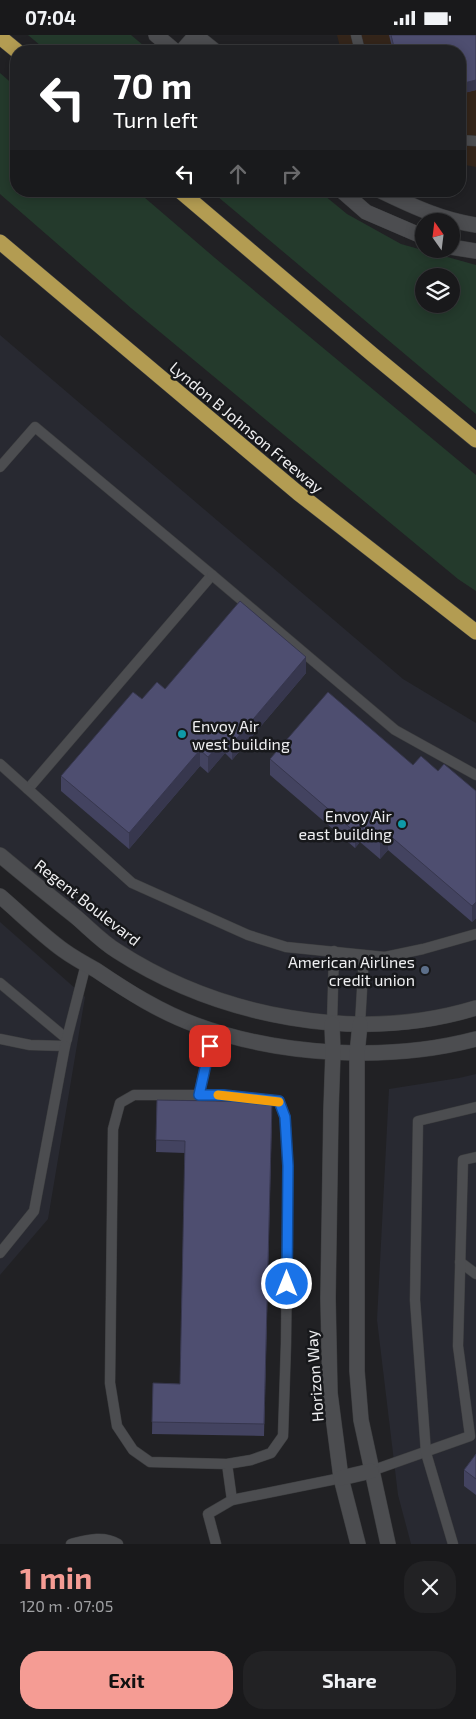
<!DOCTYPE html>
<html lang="en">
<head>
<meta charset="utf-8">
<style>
	:root { --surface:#19191b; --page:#222224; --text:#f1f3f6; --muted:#9fa0a3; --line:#37383a; --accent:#f59c94 }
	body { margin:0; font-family:"Exo 2",sans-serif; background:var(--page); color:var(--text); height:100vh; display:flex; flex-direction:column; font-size:19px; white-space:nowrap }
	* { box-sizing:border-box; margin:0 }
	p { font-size:16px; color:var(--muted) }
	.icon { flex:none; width:28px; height:28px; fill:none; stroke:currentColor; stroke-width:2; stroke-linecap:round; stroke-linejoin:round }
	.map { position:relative; height:1509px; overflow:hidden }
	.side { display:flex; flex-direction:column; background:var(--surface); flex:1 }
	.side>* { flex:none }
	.banner { position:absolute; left:10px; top:10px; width:456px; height:152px; border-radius:20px; box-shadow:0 2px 12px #0003,0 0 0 1px var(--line); background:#202124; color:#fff; overflow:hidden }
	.needle { width:32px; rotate:346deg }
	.buttons { position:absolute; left:415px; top:178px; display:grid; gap:10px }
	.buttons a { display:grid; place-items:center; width:45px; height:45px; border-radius:50%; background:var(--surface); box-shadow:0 2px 12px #0003,0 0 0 1px var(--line); font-size:25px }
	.pin { position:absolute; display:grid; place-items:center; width:42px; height:42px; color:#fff; margin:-21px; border-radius:10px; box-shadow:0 2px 8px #0006 }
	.me { position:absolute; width:55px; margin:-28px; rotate:0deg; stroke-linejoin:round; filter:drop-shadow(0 0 4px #0008) }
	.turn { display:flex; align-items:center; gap:18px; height:105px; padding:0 20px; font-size:22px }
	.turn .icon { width:65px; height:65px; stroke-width:2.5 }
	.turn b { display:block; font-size:35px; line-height:42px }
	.lanes { display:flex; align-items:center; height:48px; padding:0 20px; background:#0003; justify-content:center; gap:25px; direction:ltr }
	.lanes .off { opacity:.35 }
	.round { display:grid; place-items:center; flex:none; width:52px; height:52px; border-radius:20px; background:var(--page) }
	.overview { display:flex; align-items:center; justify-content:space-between; height:85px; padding:0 20px }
	h1 { font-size:30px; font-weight:700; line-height:38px; color:var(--accent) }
	.button { display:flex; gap:10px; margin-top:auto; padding:10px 20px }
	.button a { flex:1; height:58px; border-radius:20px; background:var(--accent); color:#111; font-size:20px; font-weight:700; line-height:58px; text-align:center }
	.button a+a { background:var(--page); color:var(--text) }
	.status { display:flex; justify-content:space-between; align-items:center; height:35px; padding:0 25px; background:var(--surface); direction:ltr }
	.status svg { height:14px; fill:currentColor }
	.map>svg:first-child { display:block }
</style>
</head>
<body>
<div class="status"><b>07:04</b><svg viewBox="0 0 49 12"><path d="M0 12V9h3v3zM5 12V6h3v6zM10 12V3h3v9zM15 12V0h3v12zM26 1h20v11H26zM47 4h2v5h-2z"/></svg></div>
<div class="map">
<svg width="476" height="1509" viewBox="0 0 476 1509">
	<rect width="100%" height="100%" fill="#212124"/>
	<g fill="#282931">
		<polygon points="0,300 403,644 476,688 476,973 351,990 256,976 158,940 0,820"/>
		<polygon points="0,887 85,962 48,1184 0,1240"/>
		<polygon points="476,1039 476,1509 411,1509 398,1460 377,1285 389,1054 459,1043"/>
	</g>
	<polygon fill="#34251a" points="337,0 476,0 476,132 460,129 460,16 341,16"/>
	<g fill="#243a2c" fill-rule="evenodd">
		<polygon points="28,0 131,0 150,16 47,16"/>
		<polygon points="0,38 16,52 16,156 137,156 215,223 476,440 476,556 458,544 131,273 0,159"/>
		<path d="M 211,156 L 319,156 L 347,179 L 401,209 L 476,230 L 476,379 ZM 451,241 L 451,269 L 424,269 L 424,241 Z"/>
	</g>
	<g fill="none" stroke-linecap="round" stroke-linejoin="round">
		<defs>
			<g id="service">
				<polyline points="356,0 360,16"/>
				<polyline points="460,105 476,106"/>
				<polyline points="0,432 35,392 212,540 28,754"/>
				<polyline points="212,540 395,695 476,740"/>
				<polyline points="0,729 132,848 248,900 286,912 385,922 423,914 476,899"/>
				<polyline points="0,948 67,1004"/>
				<polyline points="332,989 334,916"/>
				<polyline points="360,989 364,920"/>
				<polyline points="0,1004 30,1010 65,1011 86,929"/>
				<polyline points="199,1060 213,995"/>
				<polyline points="0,1218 34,1176 65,1011"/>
				<polyline points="460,1227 476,1239"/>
				<polyline points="227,1429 150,1427 133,1415 117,1391 110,1348 113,1094 120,1068 134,1060 223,1060 279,1066 285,1082 288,1131 286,1308 283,1401 271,1418 251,1425 227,1429 232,1465"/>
				<polyline points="371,1436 470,1401 458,1311 463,1125 476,1122"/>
				<path d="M 71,1509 C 87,1505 103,1500 118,1509"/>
				<polyline points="216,1509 208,1479 232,1465 341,1443"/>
				<polyline points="453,1509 426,1418 415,1265 418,1086 476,1072"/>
			</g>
			<g id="tertiary">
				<polyline points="156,0 175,16"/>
				<polyline points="195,0 215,16"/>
				<polyline points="182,16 196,0"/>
				<polyline points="342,156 366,177 424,202"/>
				<path d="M 381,156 C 412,171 442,185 476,190"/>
				<polyline points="451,212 476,216"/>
				<path d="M 0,820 C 25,841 51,862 76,882 C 89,893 102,907 117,916 C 219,982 358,1009 476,973"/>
				<path d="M 0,861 C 21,879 41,899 63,915 C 74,923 85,929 96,935 C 127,956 160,977 196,990 C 280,1021 389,1027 476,1004"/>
				<polyline points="332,989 333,1017 331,1075 328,1263 330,1358 341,1443 358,1509"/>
				<polyline points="360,989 357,1019 357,1336 361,1385 388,1509"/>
				<polyline points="341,1443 371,1436"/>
			</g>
			<g id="motorway">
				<polyline points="0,2 17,16"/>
				<polyline points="180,156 373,320 476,405"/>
				<polyline points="0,207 298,458 476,597"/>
			</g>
		</defs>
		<use href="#service" stroke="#3c3d3f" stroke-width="11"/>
		<use href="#tertiary" stroke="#3c3d3f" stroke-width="16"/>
		<use href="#motorway" stroke="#3c3d3f" stroke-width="16"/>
		<use href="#service" stroke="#4c4d50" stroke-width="10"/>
		<use href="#tertiary" stroke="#4c4d50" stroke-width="15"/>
		<use href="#motorway" stroke="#b39c52" stroke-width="15"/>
	</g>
	<g fill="#434360">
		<polygon points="389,0 476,0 476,55 460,59 460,16 393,16"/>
		<polygon points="306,638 232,725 225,718 208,738 200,731 129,814 61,756 61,741 142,664 165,654"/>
		<polygon points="270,724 413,730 438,736 476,756 476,883 472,887 388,815 380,824 360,807 355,813 270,740"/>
		<polygon points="157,1065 272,1079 264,1401 152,1399 153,1348 180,1349 185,1118 156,1117"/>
		<polygon points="476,1419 476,1460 464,1451 464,1435"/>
	</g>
	<g fill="#37374e">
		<polygon points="476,45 476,55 460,59 460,49"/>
		<polygon points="306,622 306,638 232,725 232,709"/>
		<polygon points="225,703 225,718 208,738 208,722"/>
		<polygon points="200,715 200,731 129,814 129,798"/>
		<polygon points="360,791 360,807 355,813 355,797"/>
		<polygon points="388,799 388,815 380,824 380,808"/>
		<polygon points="476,867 476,883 472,887 472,871"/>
	</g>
	<g fill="#4e4e70" stroke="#37374e">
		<polygon points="391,0 476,0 476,45 460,49 460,16 395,16"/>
		<polygon points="240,566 306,622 232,709 225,703 208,722 200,715 129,798 61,741 133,657 142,664 157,647 165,654"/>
		<polygon points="328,657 413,730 421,721 438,736 444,729 476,756 476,867 472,871 388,799 380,808 360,791 355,797 270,724"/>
		<polygon points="157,1065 272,1067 264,1389 152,1387 153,1348 180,1349 185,1106 156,1105"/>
		<polygon points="476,1419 476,1444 464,1435"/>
	</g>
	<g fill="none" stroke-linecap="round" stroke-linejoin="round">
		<defs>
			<polyline id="route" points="210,1011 199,1060 223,1060 279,1066 285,1082 288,1131 287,1249"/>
		</defs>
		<use href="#route" stroke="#114b97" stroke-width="12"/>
		<use href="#route" stroke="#1a73e8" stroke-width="9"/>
		<polyline stroke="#f59e0b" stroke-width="9" points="218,1060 279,1067"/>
	</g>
	<g fill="#0f9aa8" stroke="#17181b" stroke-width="2">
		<circle cx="182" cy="699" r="5"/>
		<circle cx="402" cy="789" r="5"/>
	</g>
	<circle fill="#5c6f8a" stroke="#17181b" stroke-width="2" cx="425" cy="935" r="5"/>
	<g text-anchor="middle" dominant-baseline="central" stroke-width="5" stroke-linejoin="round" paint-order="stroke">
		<g font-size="16" fill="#efeff1" stroke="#17181b">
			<text transform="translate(247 392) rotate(40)">Lyndon B Johnson Freeway</text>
			<text transform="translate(88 867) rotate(38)">Regent Boulevard</text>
			<text transform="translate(314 1341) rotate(-94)">Horizon Way</text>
		</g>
		<g font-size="16" fill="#efeff1" stroke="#17181b" text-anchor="end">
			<text x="192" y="690" text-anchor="start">Envoy Air<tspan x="192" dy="18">west building</tspan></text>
			<text x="392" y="780">Envoy Air<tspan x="392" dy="18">east building</tspan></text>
			<text x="415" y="926">American Airlines<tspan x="415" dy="18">credit union</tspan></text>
		</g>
	</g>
</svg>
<div class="buttons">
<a><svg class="needle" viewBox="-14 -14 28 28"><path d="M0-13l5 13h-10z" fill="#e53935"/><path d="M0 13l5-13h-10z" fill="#9fa0a3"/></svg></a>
<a><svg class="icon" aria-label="layers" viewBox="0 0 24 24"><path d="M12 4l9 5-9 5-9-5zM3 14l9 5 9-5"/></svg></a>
</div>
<div class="pin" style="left:210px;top:1011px;background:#d93025"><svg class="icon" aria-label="arrive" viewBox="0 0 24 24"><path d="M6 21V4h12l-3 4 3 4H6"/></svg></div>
<svg class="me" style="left:287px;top:1249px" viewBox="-20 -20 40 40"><circle r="17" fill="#1a73e8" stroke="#fff" stroke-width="3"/><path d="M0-11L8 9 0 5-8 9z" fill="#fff"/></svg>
<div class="banner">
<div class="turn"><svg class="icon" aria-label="left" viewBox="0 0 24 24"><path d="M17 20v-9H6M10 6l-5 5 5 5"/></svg><div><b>70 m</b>Turn left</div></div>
<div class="lanes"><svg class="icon" aria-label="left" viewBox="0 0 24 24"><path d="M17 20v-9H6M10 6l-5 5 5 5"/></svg><svg class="icon off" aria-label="ahead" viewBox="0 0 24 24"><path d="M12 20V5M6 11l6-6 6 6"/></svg><svg class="icon off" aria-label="right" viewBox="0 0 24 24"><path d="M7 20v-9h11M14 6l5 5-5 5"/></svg></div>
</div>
</div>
<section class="side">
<div class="overview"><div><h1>1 min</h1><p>120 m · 07:05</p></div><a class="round"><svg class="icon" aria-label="close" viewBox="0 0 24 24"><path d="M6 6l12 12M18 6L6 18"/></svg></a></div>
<div class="button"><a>Exit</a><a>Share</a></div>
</section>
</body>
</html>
